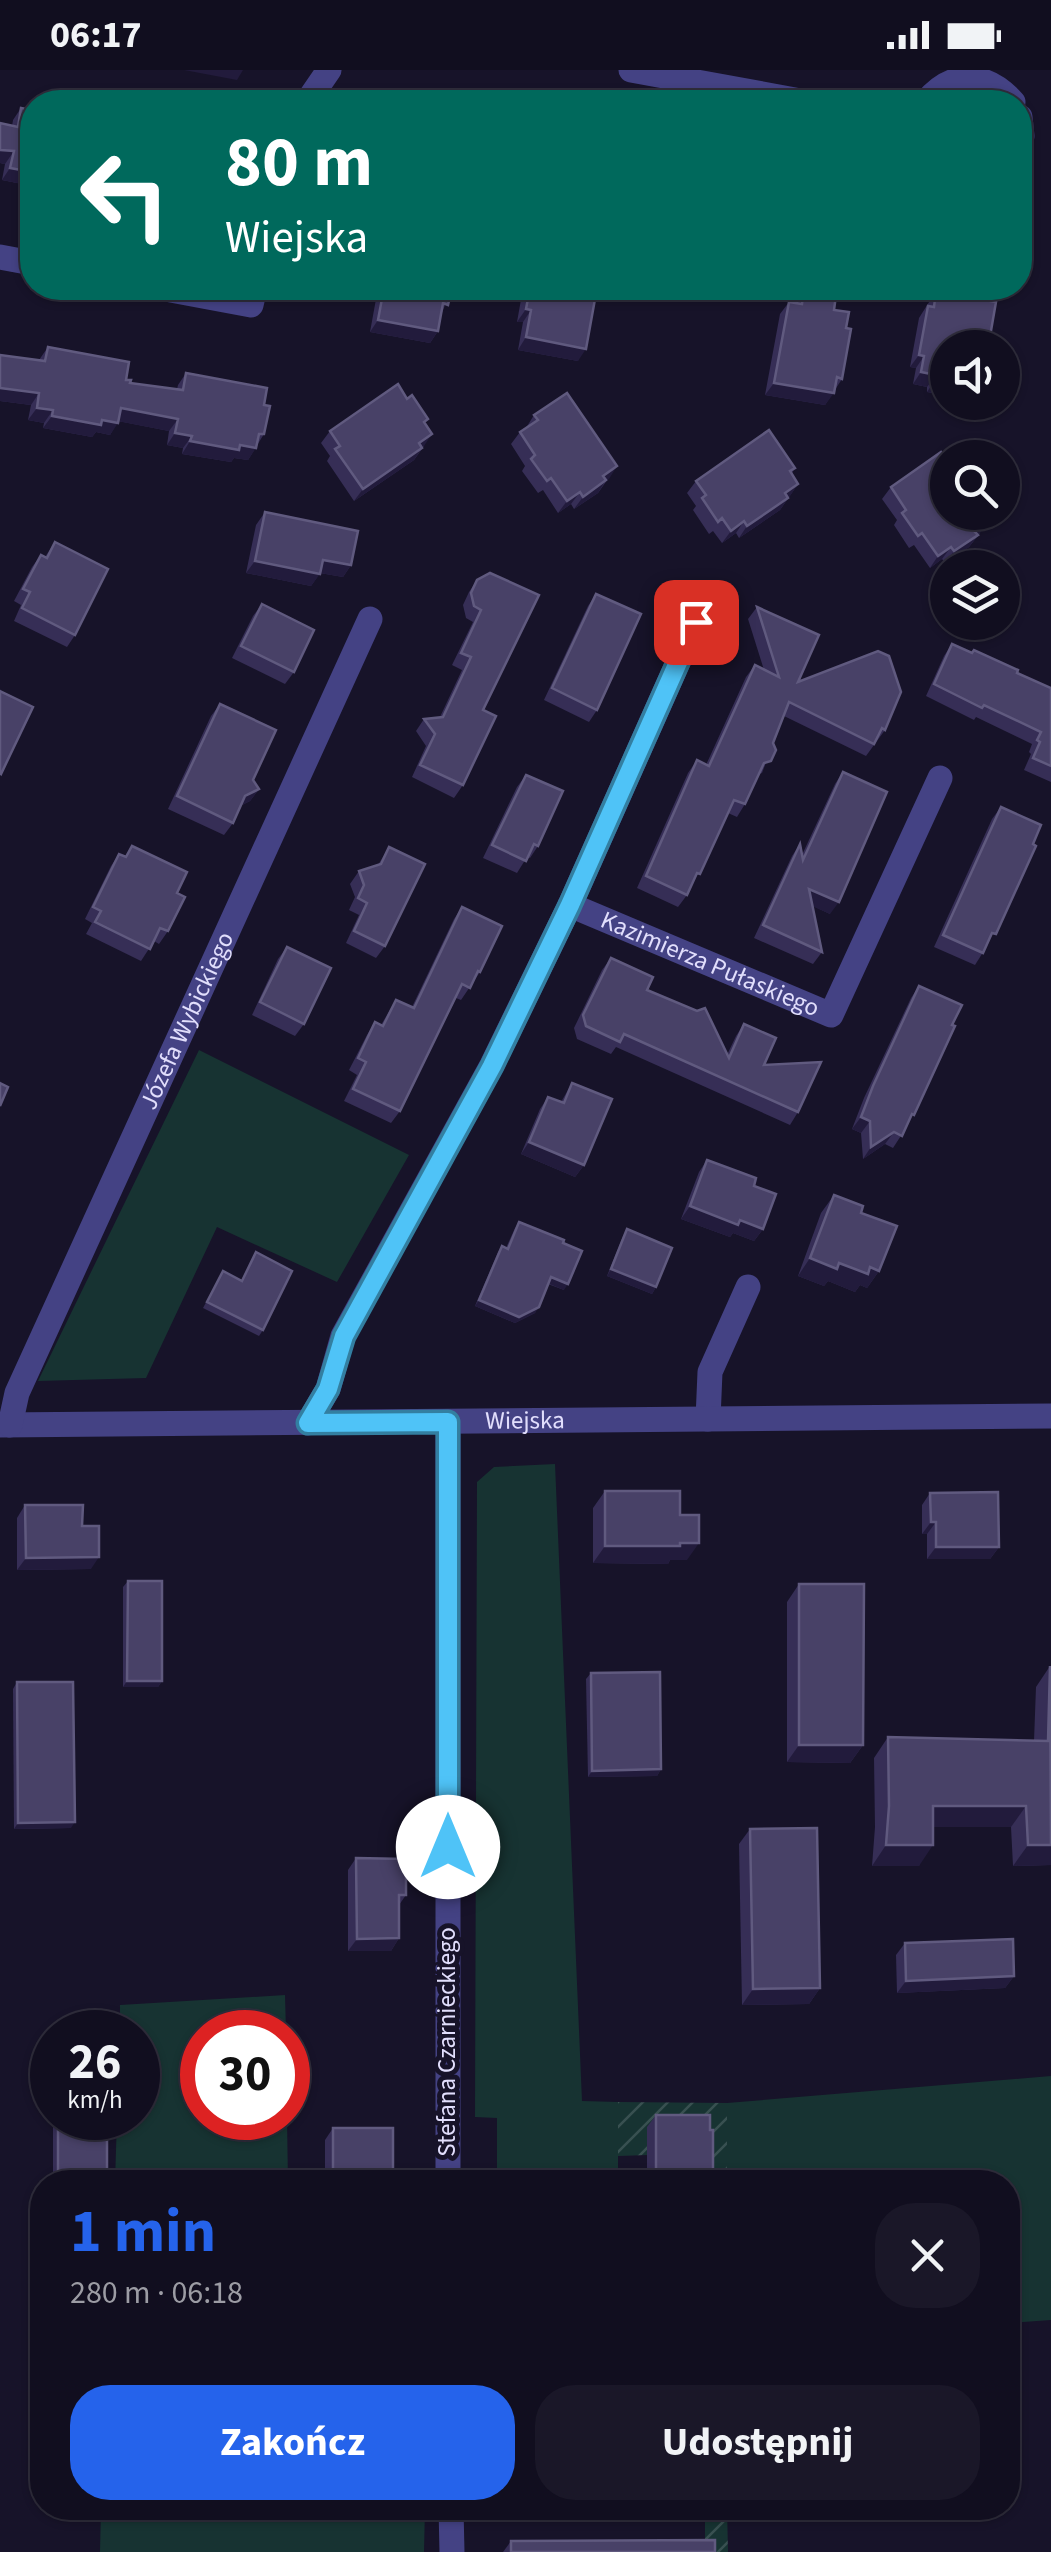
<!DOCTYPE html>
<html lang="pl">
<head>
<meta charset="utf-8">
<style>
	:root { --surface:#110e1f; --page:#1a1728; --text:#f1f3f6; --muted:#9c9ca4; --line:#302e3d; --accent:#2563eb }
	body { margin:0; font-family:"Source Sans 3",sans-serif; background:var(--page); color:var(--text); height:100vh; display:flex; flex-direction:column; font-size:38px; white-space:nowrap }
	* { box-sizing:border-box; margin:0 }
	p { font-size:32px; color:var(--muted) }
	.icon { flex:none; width:55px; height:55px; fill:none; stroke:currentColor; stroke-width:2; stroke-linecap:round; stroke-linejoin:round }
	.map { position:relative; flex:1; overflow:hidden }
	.details { position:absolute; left:30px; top:2100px; width:990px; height:350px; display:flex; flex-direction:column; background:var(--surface); border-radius:40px; box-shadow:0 2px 8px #0004,0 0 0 2px var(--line) }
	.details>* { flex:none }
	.hud { position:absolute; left:20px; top:20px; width:1012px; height:210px; border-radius:40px; box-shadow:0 2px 8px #0004,0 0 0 2px var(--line); background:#00695c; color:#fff; overflow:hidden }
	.tools { position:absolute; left:930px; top:260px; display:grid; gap:20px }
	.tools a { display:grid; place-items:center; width:90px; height:90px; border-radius:50%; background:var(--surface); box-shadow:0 2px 8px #0004,0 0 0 2px var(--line); font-size:50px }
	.speed { position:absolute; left:30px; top:1940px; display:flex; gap:20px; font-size:50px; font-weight:700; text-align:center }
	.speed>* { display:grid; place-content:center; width:130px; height:130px; border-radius:50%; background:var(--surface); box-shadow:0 2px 8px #0004,0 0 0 2px var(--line); line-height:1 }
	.speed small { font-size:25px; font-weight:400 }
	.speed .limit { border:15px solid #d22; background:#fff; color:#111 }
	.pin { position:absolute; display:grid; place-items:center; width:85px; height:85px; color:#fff; margin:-42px; border-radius:20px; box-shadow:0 5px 15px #0006 }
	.me { position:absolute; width:110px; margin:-55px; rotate:0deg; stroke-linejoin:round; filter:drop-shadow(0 0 8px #0008) }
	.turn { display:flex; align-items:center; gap:35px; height:210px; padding:0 40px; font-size:45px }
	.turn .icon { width:130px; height:130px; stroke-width:2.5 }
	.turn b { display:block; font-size:70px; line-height:85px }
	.round { display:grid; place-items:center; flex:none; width:105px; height:105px; border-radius:40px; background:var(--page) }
	.summary { display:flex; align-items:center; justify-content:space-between; height:170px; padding:0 40px }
	h1 { font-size:60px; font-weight:700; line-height:75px; color:var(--accent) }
	.cta { display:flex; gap:20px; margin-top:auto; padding:20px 40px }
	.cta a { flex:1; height:115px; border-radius:40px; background:var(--accent); color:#fff; font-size:40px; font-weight:700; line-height:115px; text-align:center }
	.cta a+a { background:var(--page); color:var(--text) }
	.status { display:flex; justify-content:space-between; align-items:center; height:70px; padding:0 50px; background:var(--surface); direction:ltr }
	.status svg { height:28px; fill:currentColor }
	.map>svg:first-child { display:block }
</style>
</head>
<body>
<div class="status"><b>06:17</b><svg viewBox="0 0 49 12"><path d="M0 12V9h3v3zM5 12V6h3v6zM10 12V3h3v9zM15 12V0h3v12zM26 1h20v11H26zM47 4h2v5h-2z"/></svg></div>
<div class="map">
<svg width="1051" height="2482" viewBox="0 0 1051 2482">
	<defs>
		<pattern id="garden-furrows" width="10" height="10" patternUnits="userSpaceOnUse" patternTransform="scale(2.5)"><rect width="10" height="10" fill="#173332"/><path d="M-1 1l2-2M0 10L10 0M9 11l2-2" fill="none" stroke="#385051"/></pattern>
	</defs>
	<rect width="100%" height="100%" fill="#171329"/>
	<g fill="#173332">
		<polygon points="199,980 409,1085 337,1212 217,1157 146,1308 38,1311"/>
		<polygon points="555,1394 582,2031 618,2032 618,2101 497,2100 497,2048 475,2047 477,1412 494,1397"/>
		<polygon points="285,1925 286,1962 202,1962 202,2048 287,2048 288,2112 115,2112 117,2048 138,2048 138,1962 120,1962 120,1935"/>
		<polygon points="1051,2006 1051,2250 1008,2253 1008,2112 727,2112 727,2033"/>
		<polygon points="101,2438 425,2438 424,2482 100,2482"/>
	</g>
	<g fill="url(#garden-furrows)">
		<polygon points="618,2032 727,2033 727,2112 705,2112 648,2085 618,2086"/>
		<polygon points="705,2438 727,2438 728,2482 679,2482 705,2473"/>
	</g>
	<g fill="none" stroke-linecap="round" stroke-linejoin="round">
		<g stroke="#444284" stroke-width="25">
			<polyline points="631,0 806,32"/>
			<polyline points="307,32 329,0"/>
			<path d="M 926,32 C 952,0 986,2 1013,32"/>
			<polyline points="1020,47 1022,66 1020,73"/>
			<polyline points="0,187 32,193"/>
			<polyline points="160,218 251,235 255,218"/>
			<path id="s1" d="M 570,835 L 831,945 L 940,708"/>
			<polyline points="708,1349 710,1302 748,1217"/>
			<polyline points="448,1352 448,2112"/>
			<polyline points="308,1353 328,1319 343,1266 492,995 570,835 696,552"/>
			<path id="s2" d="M 0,1355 L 1051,1346"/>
			<path id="s3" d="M 10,1355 L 17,1323 L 370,549"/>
			<polyline points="451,2438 452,2482"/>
		</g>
	</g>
	<g fill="#362e56">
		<polygon points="21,38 32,116 2,110 5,94 0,93 0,53 12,56 13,50"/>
		<polygon points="378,218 452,218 441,245 438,261 430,273 370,262"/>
		<polygon points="527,218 597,218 578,291 518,280 523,252 517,252 522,224"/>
		<polygon points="797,218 837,218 834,240 846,258 842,309 825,335 765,325 780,244 789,232 795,233"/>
		<polygon points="952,218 948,278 948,326 927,322 927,317 913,314 916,298 910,297 919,248 936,221 948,223"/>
		<polygon points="48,277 126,310 130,313 177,319 178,315 186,303 264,335 264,364 248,390 234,388 231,392 182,384 183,378 167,375 169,361 118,351 110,365 96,362 92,367 43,358 44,353 28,350 31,335 0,331 0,285 39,290"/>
		<polygon points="534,345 617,396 598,423 574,439 571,434 558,443 543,420 538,423 522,401 525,396 511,374 520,362 526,358"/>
		<polygon points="425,353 424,376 414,390 354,431 327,391 330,386 321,373 330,361"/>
		<polygon points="795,398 792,403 798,414 780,440 739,468 736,463 722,473 713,461 709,464 693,440 696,436 687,423 696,411"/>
		<polygon points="891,417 980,463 969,477 946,494 942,489 930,498 914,475 909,478 894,455 897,450 882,429"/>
		<polygon points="265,442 351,495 343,507 320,503 311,516 246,503 256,455"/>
		<polygon points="55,472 75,565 67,577 14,551 21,535 14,531 32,497 41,485 45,487"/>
		<polygon points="490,503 483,640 463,715 454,728 412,707 426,676 416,661 424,649 440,647 462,600 452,595 473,552 466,548 463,535 469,522 477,510"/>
		<polygon points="596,524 597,640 589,652 544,630 588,536"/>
		<polygon points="262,534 294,602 285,614 232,588 253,546"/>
		<polygon points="757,537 798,612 885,660 866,686 784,646 762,703 759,704 745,734 737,747 728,743 687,825 678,837 637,818 688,703 697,690 706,695 746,607 755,595 764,600 748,549"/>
		<polygon points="952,574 1051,618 1051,712 1024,700 1031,684 1029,682 1032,674 976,647 974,650 926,626 944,586"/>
		<polygon points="220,634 253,710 259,719 250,731 240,736 233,753 224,765 168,739 211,646"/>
		<polygon points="843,702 830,844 813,836 822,882 813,894 754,868 792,786 800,774 802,785 835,714"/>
		<polygon points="526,705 538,776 530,788 527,787 517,803 483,788 517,717"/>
		<polygon points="1001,737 987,876 975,895 934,877 992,749"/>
		<polygon points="132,776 177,823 168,861 159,874 154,871 141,891 86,864 92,853 85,849 111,796 119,784 125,786"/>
		<polygon points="389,777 385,876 376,888 346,873 359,845 349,840 355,827 350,814 359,801 378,795"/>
		<polygon points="462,837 480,902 461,930 456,928 400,1041 391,1053 344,1031 357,1005 349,1000 367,965 375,952 381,955 396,930 412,937 454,849"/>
		<polygon points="287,877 304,954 295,966 252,945 278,889"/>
		<polygon points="611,888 647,920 727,985 736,966 744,954 764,995 798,1042 790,1055 616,977 611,984 577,969 574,958 602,900"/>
		<polygon points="919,916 906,1058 893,1078 885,1074 863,1089 861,1063 852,1059 864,1028 911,928"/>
		<polygon points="572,1013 584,1095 575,1107 521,1084 540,1039 548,1027 561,1032"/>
		<polygon points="707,1090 763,1159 754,1171 733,1163 730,1167 681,1149 699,1102"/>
		<polygon points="834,1125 861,1143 879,1201 867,1218 860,1215 855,1222 828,1211 824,1216 798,1206 821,1143"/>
		<polygon points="519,1152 563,1173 564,1220 548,1214 535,1243 515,1253 475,1236 498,1182 502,1176 506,1178 515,1158"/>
		<polygon points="627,1159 656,1217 652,1224 607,1206 623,1166"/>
		<polygon points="256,1182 263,1260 259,1266 203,1238 223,1201 241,1211"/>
		<polygon points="605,1421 680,1445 687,1490 670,1490 668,1494 593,1493 593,1438"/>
		<polygon points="930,1423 999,1477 990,1489 927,1489 927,1464 922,1464 922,1435"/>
		<polygon points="25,1435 91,1499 17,1500 17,1448"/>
		<polygon points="128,1511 162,1611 158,1617 123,1617 123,1517"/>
		<polygon points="799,1514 863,1675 850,1693 787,1692 787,1532"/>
		<polygon points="1050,1596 1051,1795 1013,1796 1011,1757 933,1757 919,1796 872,1796 875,1757 874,1688 888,1667 1034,1671 1036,1617"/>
		<polygon points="591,1603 661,1699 657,1706 588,1707 586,1609"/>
		<polygon points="17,1612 71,1758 14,1759 13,1619"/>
		<polygon points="750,1759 820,1918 809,1934 742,1935 739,1774"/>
		<polygon points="356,1788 406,1825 399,1835 399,1868 391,1881 348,1881 348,1800"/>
		<polygon points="905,1873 1014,1906 1005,1918 897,1923 896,1885"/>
		<polygon points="656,2045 710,2060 713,2112 647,2112 647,2057"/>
		<polygon points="53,2048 107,2048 103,2108 53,2108"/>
		<polygon points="333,2058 393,2112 325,2112 325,2070"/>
		<polygon points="511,2471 715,2482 503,2482"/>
	</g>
	<g fill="#221b3c">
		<polygon points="184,0 243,0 237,10"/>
		<polygon points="0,80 14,81 5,94 0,93"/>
		<polygon points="10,98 32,102 32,116 2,110"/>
		<polygon points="526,239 531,240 523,252 517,252"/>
		<polygon points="378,250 438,261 430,273 370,262"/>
		<polygon points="526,267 586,279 578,291 518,280"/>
		<polygon points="919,285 924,286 916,298 910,297"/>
		<polygon points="921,302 936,305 927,317 913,314"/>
		<polygon points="935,310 948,312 948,326 927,322"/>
		<polygon points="774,313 834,323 825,335 765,325"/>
		<polygon points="0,318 39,323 31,335 0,331"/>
		<polygon points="37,338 53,340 44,353 28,350"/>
		<polygon points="121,338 178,349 169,361 112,350"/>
		<polygon points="52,346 102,350 118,353 110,365 96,362 92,367 43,358"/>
		<polygon points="175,363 192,366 183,378 167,375"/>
		<polygon points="432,364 424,376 410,386 419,373"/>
		<polygon points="190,371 240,375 256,378 248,390 234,388 231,392 182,384"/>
		<polygon points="422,378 414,390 354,431 363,419"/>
		<polygon points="617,396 609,409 595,418 603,406"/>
		<polygon points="606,410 598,423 574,439 583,427"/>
		<polygon points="798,414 790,426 777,435 785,423"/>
		<polygon points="580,422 571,434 558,443 567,431"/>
		<polygon points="788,428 780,440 739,468 747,456"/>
		<polygon points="744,451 736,463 722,473 731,461"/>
		<polygon points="989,451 980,463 966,473 974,461"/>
		<polygon points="978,465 969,477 946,494 954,481"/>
		<polygon points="951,477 942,489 930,498 938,486"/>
		<polygon points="323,490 351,495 343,507 314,502"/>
		<polygon points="255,491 320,504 311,516 246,503"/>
		<polygon points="259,719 250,731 236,738 245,726"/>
		<polygon points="809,819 839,832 830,844 801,831"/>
		<polygon points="861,1047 870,1051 861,1063 852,1059"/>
		<polygon points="894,1062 885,1074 863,1089 871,1077"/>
		<polygon points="529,1072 584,1095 575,1107 521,1084"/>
		<polygon points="690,1136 740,1150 763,1159 754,1171 733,1163 730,1167 681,1149"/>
		<polygon points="810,1188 870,1197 879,1201 867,1218 860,1215 855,1222 828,1211 824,1216 798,1206"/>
		<polygon points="611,1199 656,1217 652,1224 607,1206"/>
		<polygon points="551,1207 568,1214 564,1220 547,1213"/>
		<polygon points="479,1230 539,1237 535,1243 515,1253 475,1236"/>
		<polygon points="931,1452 936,1452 927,1464 922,1464"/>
		<polygon points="680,1473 699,1473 687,1490 670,1490 668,1494 593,1493 605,1476"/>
		<polygon points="936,1477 999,1477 990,1489 927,1489"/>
		<polygon points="99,1487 91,1499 17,1500 26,1488"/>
		<polygon points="127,1611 162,1611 158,1617 123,1617"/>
		<polygon points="799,1675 863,1675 850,1693 787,1692"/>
		<polygon points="661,1699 657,1706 588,1707 592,1701"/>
		<polygon points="933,1736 1026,1736 1011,1757 919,1757"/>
		<polygon points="75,1752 71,1758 14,1759 18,1753"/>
		<polygon points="886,1775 933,1775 919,1796 872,1796"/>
		<polygon points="1028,1775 1051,1775 1051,1795 1013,1796"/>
		<polygon points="399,1868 391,1881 348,1881 357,1869"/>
		<polygon points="1014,1906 1005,1918 897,1923 906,1911"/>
		<polygon points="820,1918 809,1934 742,1935 753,1919"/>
		<polygon points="58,2101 107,2101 103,2108 53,2108"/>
		<polygon points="333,2110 360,2110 358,2112 332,2112"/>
	</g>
	<g fill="#484167" stroke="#605a7f" stroke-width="2.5">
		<polygon points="423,26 452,31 451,32 404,32 405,28 422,31"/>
		<polygon points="21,38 32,40 32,102 10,98 14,81 0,80 0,53 18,57"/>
		<polygon points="384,218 452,218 448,235 443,233 438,261 378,250"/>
		<polygon points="530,218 597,218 586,279 526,267 531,240 526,239"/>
		<polygon points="804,218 837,218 834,240 849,242 846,258 851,259 842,309 837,307 834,323 774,313 789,232 802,234"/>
		<polygon points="952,218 980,223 979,229 996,232 988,278 948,278 948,312 935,310 936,305 921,302 924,286 919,285 928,236 934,237 936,221 951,223"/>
		<polygon points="48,277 129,292 126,310 131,310 130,313 183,320 186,303 267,318 264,335 270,336 264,364 259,364 256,378 240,375 239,380 190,371 192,366 175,363 178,349 121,338 118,353 102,350 101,355 52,346 53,340 37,338 39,323 0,318 0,285 45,291"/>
		<polygon points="398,314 407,329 412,325 428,349 424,352 432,364 419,373 422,378 363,419 335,379 340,376 330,361"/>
		<polygon points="567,323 617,396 603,406 606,410 583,427 580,422 567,431 551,408 547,411 531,389 535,385 520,362 538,350 534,345"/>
		<polygon points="769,360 795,398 790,401 798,414 785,423 788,428 747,456 744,451 731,461 722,448 718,452 702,428 706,425 696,411"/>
		<polygon points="941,382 948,392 948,442 983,442 989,451 974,461 978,465 954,481 951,477 938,486 922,463 918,466 902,443 906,440 891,417"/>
		<polygon points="265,442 358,461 351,495 323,490 320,504 255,491"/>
		<polygon points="55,472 108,499 75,565 22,538 30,522 23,519 41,485 47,488"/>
		<polygon points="490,503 539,525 483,640 496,646 463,715 420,695 435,664 424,649 443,647 471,587 461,583 481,540 474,536 471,523 477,510"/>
		<polygon points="596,524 641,544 597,640 552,618"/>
		<polygon points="262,534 314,560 294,602 241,576"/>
		<polygon points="757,537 819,565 798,612 878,581 889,586 901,622 885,660 882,658 874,674 789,632 773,673 776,680 771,691 764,693 745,734 734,730 700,804 697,803 687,825 646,806 697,690 709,696 755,595 779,607"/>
		<polygon points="952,574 972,583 974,580 1018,600 1017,603 1051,618 1051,696 1033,688 1040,672 1037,670 1041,662 984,635 982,638 934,614"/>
		<polygon points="0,621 33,637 1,704 0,703"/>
		<polygon points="220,634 276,660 253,710 259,719 245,726 233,753 177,726"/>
		<polygon points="843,702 887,722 839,832 809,819 822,882 763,855 800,774 803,790"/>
		<polygon points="526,705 563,721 538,776 534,774 526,791 492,775"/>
		<polygon points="1001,737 1041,755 1033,774 1036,776 996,864 992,863 983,883 943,865"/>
		<polygon points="132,776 187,802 177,823 185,827 168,861 160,858 150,879 95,852 101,841 93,837 119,784 126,787"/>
		<polygon points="389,777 425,794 385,876 354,861 367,833 358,828 364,815 359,801 381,794"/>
		<polygon points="462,837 502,856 480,902 478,901 470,918 462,914 400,1041 353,1019 366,992 358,988 375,952 383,956 396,930 414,938"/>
		<polygon points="287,877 331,898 304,954 260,932"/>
		<polygon points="611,888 653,907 647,920 697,941 705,938 729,988 744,954 776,968 764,995 821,992 798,1042 624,964 620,972 586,956 583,945"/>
		<polygon points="919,916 962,935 952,955 955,956 914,1045 912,1044 902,1066 894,1062 871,1077 870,1051 861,1047 873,1016"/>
		<polygon points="0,1013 8,1017 0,1036"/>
		<polygon points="572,1013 612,1029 584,1095 529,1072 548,1027 564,1033"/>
		<polygon points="707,1090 756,1108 754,1116 776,1124 763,1159 740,1150 738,1155 690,1136"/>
		<polygon points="834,1125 863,1136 861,1143 897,1156 879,1201 870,1197 868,1204 839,1193 837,1199 810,1188"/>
		<polygon points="519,1152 564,1170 563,1173 582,1181 568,1214 551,1207 539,1237 519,1247 479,1230 502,1176 508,1179"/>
		<polygon points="627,1159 672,1178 656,1217 611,1199"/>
		<polygon points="256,1182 292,1201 263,1260 207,1232 223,1201 242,1211"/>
		<polygon points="605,1421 680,1421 680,1445 699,1445 699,1473 680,1473 680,1476 605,1476"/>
		<polygon points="998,1422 999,1477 936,1477 936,1452 931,1452 930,1423"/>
		<polygon points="25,1435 83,1435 82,1456 99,1456 99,1487 26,1488"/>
		<polygon points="128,1511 162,1511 162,1611 127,1611"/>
		<polygon points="799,1514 864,1514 863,1675 799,1675"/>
		<polygon points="1050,1596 1051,1775 1028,1775 1026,1736 933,1736 933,1775 886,1775 889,1736 888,1667 1048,1671"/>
		<polygon points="660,1602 661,1699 592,1701 591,1603"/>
		<polygon points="17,1612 73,1612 75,1752 18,1753"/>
		<polygon points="817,1758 820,1918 753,1919 750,1759"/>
		<polygon points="356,1788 406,1789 406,1825 399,1825 399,1868 357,1869"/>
		<polygon points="1013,1869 1014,1906 906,1911 905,1873"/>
		<polygon points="58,1961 107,1962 58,1962"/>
		<polygon points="656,2045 710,2045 710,2060 713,2060 713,2112 656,2112"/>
		<rect x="58" y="2048" width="49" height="53"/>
		<polygon points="333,2058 393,2058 393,2112 333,2110"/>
		<polygon points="715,2470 715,2482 511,2482 511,2471"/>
	</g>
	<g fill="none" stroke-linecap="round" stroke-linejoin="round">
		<defs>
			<polyline id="route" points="448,1777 448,1352 308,1353 328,1319 344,1266 492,996 570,835 696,552"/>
		</defs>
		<use href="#route" stroke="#337fa1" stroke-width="25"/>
		<use href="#route" stroke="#4fc3f7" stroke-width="18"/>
	</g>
	<g text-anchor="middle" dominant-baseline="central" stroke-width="10" stroke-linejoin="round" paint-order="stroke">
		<g font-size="25" fill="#e1defc" stroke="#171329">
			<text stroke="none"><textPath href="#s1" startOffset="152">Kazimierza Pułaskiego</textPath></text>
			<text stroke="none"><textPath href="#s3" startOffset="442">Józefa Wybickiego</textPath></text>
			<text stroke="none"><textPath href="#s2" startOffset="525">Wiejska</textPath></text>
			<text transform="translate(447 1972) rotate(-90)">Stefana Czarnieckiego</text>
		</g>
	</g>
</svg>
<div class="tools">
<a><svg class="icon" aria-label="sound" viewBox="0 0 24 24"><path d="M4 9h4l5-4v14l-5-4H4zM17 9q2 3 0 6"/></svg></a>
<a><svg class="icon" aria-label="search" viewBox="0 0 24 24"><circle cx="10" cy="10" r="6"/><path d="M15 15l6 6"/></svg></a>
<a><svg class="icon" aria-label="layers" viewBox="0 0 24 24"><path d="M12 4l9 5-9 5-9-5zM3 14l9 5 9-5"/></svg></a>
</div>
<div class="speed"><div>26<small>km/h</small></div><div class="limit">30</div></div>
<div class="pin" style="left:696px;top:552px;background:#d93025"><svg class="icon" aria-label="arrive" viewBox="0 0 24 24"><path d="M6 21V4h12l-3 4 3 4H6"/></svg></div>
<svg class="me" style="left:448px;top:1777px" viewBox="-20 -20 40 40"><circle r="19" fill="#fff"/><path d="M0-13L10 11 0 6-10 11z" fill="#4fc3f7"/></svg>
<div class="hud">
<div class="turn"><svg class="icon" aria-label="left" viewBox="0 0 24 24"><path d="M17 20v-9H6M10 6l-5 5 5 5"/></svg><div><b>80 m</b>Wiejska</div></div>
</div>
<section class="details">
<div class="summary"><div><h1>1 min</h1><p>280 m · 06:18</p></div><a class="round"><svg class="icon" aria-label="close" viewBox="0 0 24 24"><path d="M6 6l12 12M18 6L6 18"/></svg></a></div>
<div class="cta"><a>Zakończ</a><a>Udostępnij</a></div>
</section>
</div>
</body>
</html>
